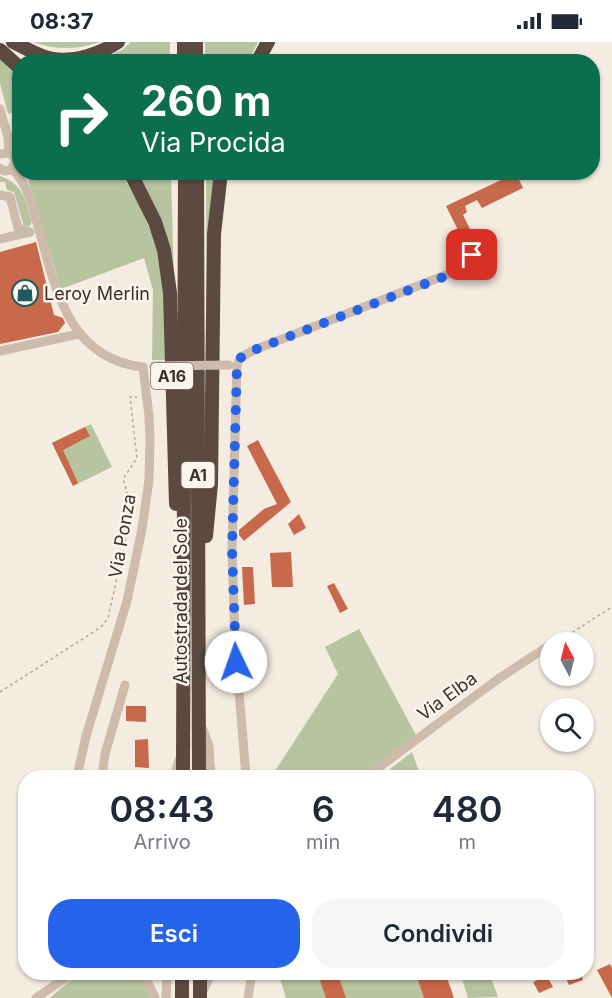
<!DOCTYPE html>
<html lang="it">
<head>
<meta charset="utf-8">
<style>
	:root { --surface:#fff; --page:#f6f6f7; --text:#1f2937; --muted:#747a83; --accent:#2563eb }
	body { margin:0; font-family:Inter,sans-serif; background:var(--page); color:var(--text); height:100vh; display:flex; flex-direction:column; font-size:22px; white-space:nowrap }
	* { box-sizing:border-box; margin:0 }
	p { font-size:20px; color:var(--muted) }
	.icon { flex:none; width:33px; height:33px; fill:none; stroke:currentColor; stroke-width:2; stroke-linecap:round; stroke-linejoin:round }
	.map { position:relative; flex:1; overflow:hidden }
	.details { position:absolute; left:18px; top:728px; width:576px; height:210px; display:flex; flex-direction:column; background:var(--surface); border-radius:24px; box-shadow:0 2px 4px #0004 }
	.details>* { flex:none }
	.banner { position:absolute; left:12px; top:12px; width:588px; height:126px; border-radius:24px; box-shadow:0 2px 4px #0004; background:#0b6e4f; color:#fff; overflow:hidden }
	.needle { width:39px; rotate:353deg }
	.fabs { position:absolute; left:540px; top:590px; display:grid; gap:12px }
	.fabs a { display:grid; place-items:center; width:54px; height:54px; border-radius:50%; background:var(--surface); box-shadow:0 2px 4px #0004; font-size:30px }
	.pin { position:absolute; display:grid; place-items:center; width:51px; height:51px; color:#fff; margin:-26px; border-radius:12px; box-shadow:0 3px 9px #0006 }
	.me { position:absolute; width:66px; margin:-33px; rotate:357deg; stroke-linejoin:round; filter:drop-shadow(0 0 4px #0008) }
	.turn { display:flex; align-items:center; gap:21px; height:126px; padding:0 30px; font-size:27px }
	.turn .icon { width:78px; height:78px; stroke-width:2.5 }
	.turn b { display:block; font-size:42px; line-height:51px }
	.eta { display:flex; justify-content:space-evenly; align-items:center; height:102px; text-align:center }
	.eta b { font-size:36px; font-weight:600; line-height:42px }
	.cta { display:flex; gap:12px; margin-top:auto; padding:12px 30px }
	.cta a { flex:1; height:69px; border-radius:24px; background:var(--accent); color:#fff; font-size:24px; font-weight:600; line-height:69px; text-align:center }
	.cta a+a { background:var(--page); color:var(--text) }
	.status { display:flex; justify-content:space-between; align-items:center; height:42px; padding:0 30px; background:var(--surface); direction:ltr }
	.status svg { height:16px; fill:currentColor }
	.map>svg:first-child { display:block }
</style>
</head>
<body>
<div class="status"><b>08:37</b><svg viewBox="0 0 49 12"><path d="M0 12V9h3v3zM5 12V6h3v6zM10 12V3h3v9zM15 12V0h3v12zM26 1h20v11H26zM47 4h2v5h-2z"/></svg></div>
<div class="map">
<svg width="612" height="956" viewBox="0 0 612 956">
	<rect width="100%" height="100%" fill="#f4ebe1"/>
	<g fill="#b8c4a0">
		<path d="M 33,0 L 100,0 C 77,8 56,8 33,0 Z"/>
		<polygon points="131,0 170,0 170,19 97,19 122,8"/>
		<polygon points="205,0 258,0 248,20 205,19"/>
		<polygon points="0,17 19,33 19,68 8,72 0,41"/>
		<path d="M 26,131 L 121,131 C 141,164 158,199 163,238 C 167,264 166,292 167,318 L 152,318 L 153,248 L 144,216 L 61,247 Z"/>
		<polygon points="136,131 171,131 177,349 173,247"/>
		<polygon points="206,131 214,131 209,177 207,371"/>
		<path d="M 0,134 C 24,142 24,158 32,179 L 30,184 L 24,185 L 14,150 L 7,148 L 5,140 L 0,140 Z"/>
		<polygon points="91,382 112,425 73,444 52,401"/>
		<polygon points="359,587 416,693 359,735 271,735 338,632 325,605"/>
		<polygon points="412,710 421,735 393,735 390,727"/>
		<polygon points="85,930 141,930 150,956 50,956 67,941"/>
		<polygon points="278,930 415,930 424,956 286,956"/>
		<polygon points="460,930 489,930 498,955 468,956"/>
	</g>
	<g fill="#c8694b">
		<polygon points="516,131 523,146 482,166 477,158 465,164 467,170 463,173 475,197 465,202 446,164"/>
		<polygon points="36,200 54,273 63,276 65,281 58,290 0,302 0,210"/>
		<polygon points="85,385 90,394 63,408 78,441 73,444 52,401"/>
		<polygon points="258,398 291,460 244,499 239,493 239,488 264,467 277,462 247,404"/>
		<polygon points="299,472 306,486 294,493 288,482"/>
		<polygon points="291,510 293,545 272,545 270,511"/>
		<polygon points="242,525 253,525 255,562 244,563"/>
		<polygon points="334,541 348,567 340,571 327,544"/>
		<polygon points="126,664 146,664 146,680 126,679"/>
		<polygon points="148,697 149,726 135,725 135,698"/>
		<polygon points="610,922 612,926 612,956 597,928"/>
		<polygon points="317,930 337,930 346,956 326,956"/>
		<polygon points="415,930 445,930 454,956 424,956"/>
		<polygon points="563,930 580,930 583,938 569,943"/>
		<polygon points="547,934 553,945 539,951 533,940"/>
	</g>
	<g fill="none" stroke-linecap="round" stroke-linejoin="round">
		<g stroke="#b9a596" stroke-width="1.5" stroke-dasharray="3 3" stroke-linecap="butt">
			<polyline points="557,600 612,565"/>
			<polyline points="0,650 95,589 103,583 108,576 132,468 123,437 137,416 130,355 137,355"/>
		</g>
		<g stroke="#cdbbac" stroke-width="9">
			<polyline points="0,67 8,95 9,111"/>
			<polyline points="0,112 9,111 14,115 15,121 10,128 4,129 0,126"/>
			<path d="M 12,126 C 17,132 22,139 25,145 C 53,211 51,315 143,325 L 149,374 L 150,398 L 149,438 L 142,487 L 127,559 L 86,694 L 77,735"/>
			<polyline points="0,153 10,155 18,186 29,190"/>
			<polyline points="0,197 30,190"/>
			<polyline points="0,309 79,292"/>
			<polyline points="202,685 209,704 211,735"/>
			<polyline points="102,735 105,712 125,643"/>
			<polyline points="174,735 179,718"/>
			<polyline points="246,735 235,600 232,507 237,323 240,316 254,308 461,227 467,223 477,203"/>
			<polyline points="366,735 498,637 550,603"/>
			<polyline points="143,930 155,956"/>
			<polyline points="201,953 212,930"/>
			<polyline points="36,956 74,930"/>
			<polyline points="166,956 167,930"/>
			<polyline points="248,956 252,930"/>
		</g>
		<g stroke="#5c4a42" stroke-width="14">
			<path d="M 13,0 C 26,6 39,15 53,17 C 75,20 100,12 118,0"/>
			<polyline points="184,0 184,20"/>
			<polyline points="196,0 196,20"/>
			<polyline points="0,8 20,26"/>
			<polyline points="257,20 268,0"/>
			<polyline points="130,130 155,180 164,208 170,251 176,462"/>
			<polyline points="197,130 199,735"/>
			<polyline points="206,494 211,442 214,192 221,130"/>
			<polyline points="183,735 185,130"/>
			<polyline points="200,930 200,956"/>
			<polyline points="182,956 182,930"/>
		</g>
		<polyline stroke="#cdbbac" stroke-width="9" points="154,324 229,323"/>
	</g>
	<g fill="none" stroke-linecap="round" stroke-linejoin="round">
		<polyline stroke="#2563eb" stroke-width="10" stroke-dasharray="0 18" points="236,620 232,507 237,322 240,316 254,308 451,232 467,223 472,213"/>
	</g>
	<defs>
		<symbol id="shop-ring" viewBox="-11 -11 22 22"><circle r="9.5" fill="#fbf5ee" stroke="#1f5a5e" stroke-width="1.5"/><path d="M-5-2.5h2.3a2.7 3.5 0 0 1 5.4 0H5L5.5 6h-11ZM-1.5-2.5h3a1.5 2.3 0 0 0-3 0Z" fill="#1f5a5e"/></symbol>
	</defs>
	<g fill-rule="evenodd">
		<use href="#shop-ring" x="10" y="236" width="30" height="30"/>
	</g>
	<g text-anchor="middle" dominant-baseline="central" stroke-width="5" stroke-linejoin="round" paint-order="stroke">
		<g fill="#fbf5ee" stroke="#756b66" stroke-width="1.5">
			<rect x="151" y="321" width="42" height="26" rx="4.5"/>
			<rect x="181.5" y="420" width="33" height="26" rx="4.5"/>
		</g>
		<g font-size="16" font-weight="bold" fill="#3b302b">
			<text x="172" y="334">A16</text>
			<text x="198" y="433">A1</text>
		</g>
		<g font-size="18" fill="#3b302b" stroke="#fbf5ee" text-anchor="start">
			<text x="44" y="251">Leroy Merlin</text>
		</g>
		<g font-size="18" fill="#3b302b" stroke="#fbf5ee">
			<text transform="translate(122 494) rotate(-80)">Via Ponza</text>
			<text transform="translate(180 559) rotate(-90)">Autostrada del Sole</text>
			<text transform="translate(447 654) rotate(-36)">Via Elba</text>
		</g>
	</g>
</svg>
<div class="fabs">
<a><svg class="needle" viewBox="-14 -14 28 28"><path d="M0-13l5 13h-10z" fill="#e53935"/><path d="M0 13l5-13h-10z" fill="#747a83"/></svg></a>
<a><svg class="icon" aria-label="search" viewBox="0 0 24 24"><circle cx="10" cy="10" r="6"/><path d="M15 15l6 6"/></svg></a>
</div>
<div class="pin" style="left:472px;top:213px;background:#d93025"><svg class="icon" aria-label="arrive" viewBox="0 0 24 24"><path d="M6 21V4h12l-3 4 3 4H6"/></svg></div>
<svg class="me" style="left:236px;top:620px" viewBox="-20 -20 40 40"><circle r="19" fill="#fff"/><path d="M0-13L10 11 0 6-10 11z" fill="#2563eb"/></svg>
<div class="banner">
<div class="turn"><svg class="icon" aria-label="right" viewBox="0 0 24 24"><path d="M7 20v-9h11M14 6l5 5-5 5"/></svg><div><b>260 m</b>Via Procida</div></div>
</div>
<section class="details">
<div class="eta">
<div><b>08:43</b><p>Arrivo</p></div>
<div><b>6</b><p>min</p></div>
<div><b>480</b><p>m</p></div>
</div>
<div class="cta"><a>Esci</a><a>Condividi</a></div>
</section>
</div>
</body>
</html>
